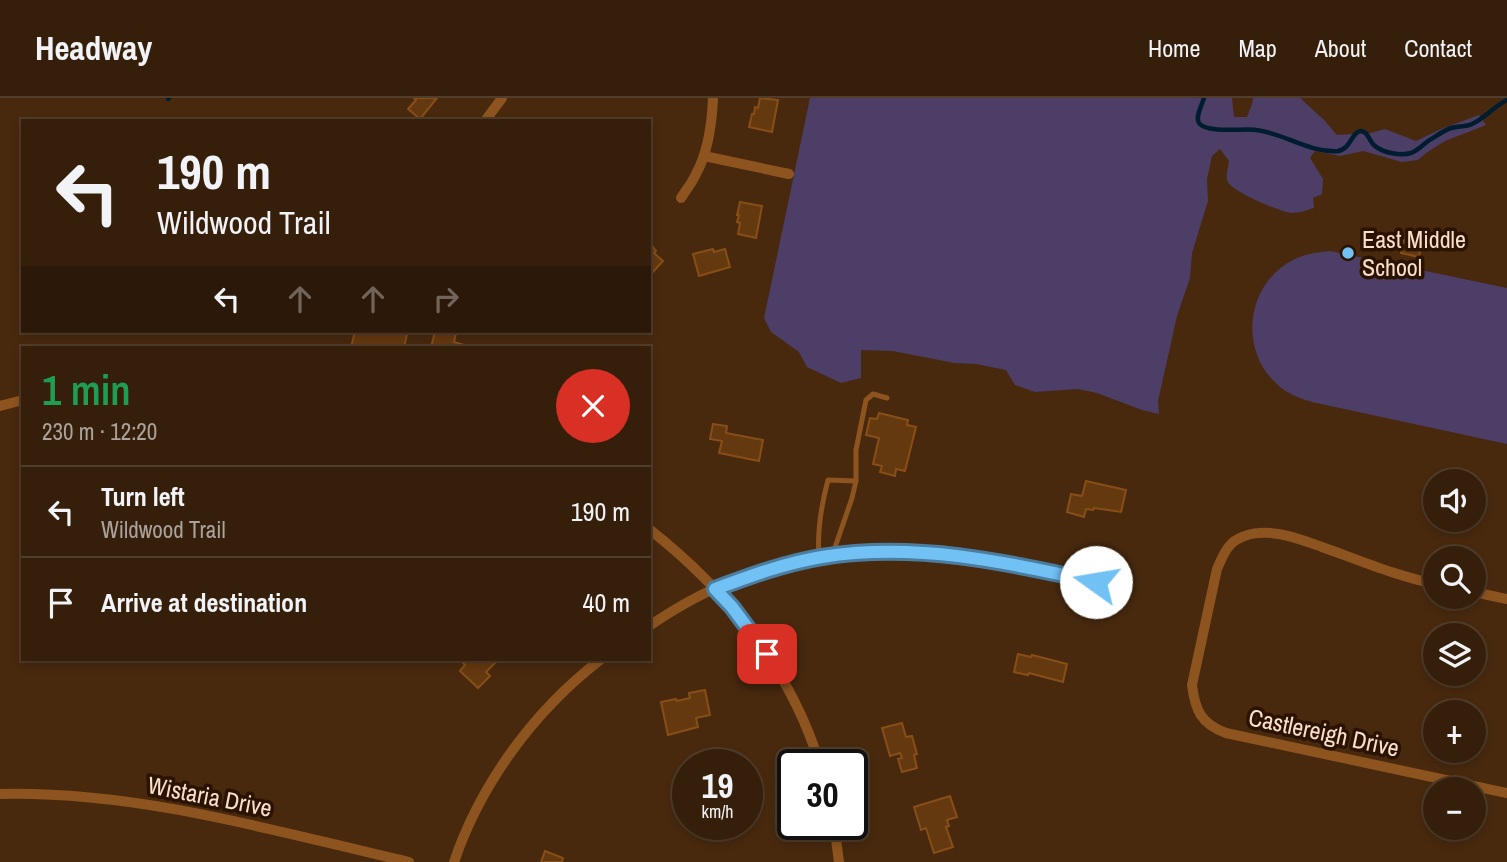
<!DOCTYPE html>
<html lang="en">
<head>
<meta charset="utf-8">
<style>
	:root { --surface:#361f0a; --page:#3d2713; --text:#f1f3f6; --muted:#aaa29c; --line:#503d2b }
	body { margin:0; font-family:"Archivo Narrow",sans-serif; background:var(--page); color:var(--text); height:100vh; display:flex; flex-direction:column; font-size:26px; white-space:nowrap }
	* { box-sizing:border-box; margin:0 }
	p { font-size:23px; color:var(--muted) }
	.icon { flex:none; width:38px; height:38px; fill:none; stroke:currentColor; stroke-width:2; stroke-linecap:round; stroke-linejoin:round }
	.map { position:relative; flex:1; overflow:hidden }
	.sheet { position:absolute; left:21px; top:248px; width:630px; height:315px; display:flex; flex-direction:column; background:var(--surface); border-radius:0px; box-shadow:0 4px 10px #0003,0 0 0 2px var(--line) }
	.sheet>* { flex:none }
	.guide { position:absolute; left:21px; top:21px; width:630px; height:214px; border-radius:0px; box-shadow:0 4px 10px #0003,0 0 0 2px var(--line); background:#361f0a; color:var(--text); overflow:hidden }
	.controls { position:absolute; left:1423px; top:371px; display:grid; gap:14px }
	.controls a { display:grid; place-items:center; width:63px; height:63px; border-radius:50%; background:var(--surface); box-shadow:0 4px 10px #0003,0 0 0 2px var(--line); font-size:35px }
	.speed { position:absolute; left:672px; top:651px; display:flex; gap:14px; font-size:35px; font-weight:700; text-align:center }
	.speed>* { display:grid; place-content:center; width:91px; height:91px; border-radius:50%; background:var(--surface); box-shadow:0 4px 10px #0003,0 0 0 2px var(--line); line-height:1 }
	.speed small { font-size:18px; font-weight:400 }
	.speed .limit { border:4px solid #111; border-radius:10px; background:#fff; color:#111 }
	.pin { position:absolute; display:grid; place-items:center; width:60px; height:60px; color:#fff; margin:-30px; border-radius:14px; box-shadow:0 4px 10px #0006 }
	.me { position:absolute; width:77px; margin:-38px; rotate:283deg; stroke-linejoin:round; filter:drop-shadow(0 0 5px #0008) }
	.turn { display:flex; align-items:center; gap:24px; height:147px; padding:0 21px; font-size:32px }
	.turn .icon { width:91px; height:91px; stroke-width:2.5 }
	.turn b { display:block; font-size:49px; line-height:60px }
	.lanes { display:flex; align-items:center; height:66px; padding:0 21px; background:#0003; justify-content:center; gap:35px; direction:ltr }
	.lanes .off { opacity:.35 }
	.round { display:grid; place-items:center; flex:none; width:74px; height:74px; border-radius:37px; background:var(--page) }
	.overview { display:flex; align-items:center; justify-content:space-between; height:119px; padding:0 21px }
	h1 { font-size:42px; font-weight:600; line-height:52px; color:#1e9e55 }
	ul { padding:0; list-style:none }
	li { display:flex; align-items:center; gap:21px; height:91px; padding:0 21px; border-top:2px solid var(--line) }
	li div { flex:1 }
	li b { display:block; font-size:26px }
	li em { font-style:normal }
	header { display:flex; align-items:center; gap:42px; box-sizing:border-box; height:98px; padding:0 35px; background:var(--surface); border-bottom:2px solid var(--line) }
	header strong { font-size:33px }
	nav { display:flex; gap:38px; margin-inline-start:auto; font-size:24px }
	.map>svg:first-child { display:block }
</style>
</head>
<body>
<header>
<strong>Headway</strong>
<nav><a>Home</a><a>Map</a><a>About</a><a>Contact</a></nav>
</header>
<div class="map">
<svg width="1507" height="764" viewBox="0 0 1507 764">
	<rect width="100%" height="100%" fill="#48290e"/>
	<g fill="#4c3e66">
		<path d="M 810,0 L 1232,0 L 1234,19 L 1247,19 L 1252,6 L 1253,0 L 1300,0 L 1324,22 L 1337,37 L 1371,35 L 1385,31 L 1416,43 L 1441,31 L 1479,17 L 1486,27 L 1445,43 L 1426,55 L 1418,62 L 1402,64 L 1363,53 L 1340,58 L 1315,53 L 1310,60 L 1323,81 L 1322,96 L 1313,100 L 1314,110 C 1307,112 1299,115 1292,115 C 1280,114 1233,94 1228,84 C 1225,78 1228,70 1229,63 L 1220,51 L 1212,58 L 1207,81 L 1208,103 L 1192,155 L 1190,180 L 1177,218 L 1158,303 L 1159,316 L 1142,312 L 1097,295 L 1078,291 L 1035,294 L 1015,287 L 1006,272 L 976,266 L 954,265 L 893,253 L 861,252 L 861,280 L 841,285 L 807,269 L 799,254 L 771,234 L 764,220 Z"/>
		<path d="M 1330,153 L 1507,190 L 1507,346 L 1312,304 C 1299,300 1288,296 1278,287 C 1238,253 1246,186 1293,162 C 1305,156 1317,154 1330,153 Z"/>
	</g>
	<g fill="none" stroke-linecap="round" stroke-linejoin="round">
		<g stroke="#001d30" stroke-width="4.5">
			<path d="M 1204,0 C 1202,7 1195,19 1199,25 C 1207,36 1244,30 1256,32 C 1284,35 1309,55 1338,53 C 1351,51 1352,33 1361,33 C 1368,33 1370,45 1375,48 C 1383,55 1401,58 1411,55 C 1419,52 1425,44 1433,40 C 1439,36 1445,32 1451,30 C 1458,28 1466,29 1472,26 C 1484,21 1493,9 1507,2"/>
			<polyline points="168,1 169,0"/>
		</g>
	</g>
	<g fill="#653910" stroke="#884e17" stroke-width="2">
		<polygon points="414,0 437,0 420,21 408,11 416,2"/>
		<polygon points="760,0 778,2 772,34 749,29 752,16 754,16 755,9 758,10"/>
		<polygon points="740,104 762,108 756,140 738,136 740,125 737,124 739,117 737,117"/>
		<polygon points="1405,136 1423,140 1419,159 1401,155"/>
		<polygon points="649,144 656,153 654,155 663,163 651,176 649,175"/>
		<polygon points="713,151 714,154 725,151 730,169 699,178 693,156"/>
		<polygon points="355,233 394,233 407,236 404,250 351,250"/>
		<polygon points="435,233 456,235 454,244 474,250 431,250"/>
		<polygon points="879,315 908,322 907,327 916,329 905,373 896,371 895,378 880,374 882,368 873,366 879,340 866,337 870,320 877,321"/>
		<polygon points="713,326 727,328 726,335 763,342 759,363 719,355 722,343 710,341"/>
		<polygon points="1086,383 1126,392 1121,414 1094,410 1093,412 1086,411 1084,419 1067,414 1071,396 1082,398"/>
		<polygon points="1018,556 1031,559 1032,557 1067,566 1063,584 1029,575 1028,577 1014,574"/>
		<polygon points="460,562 496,562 497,563 486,574 490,578 478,590 460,573 465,567"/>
		<polygon points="705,592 710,617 696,620 698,629 668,637 661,604 676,601 677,603 690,600 689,595"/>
		<polygon points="902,625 906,639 912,638 917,656 914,657 917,670 902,674 898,661 902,660 900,655 890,658 882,630"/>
		<polygon points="950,698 957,719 947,722 949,728 946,729 953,749 934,755 926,730 921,732 914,709"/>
		<polygon points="545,753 563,760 562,764 541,764"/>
	</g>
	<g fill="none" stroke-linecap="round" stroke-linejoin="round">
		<g stroke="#8e541f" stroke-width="5">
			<polyline points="832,458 852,400 856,383 856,352 866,302 873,296 887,300"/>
			<path d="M 819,460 C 817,433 821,408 828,382 L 856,383"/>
		</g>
		<g stroke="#8e541f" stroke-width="10">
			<polyline points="485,23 502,0"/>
			<polyline points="704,58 789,76"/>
			<path d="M 681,100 C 686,92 692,85 696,76 C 708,54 712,25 713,0"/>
			<polyline points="0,308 23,302"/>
			<path d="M 649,431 C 727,492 791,572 820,667"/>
			<path d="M 1435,486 C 1396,478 1359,462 1322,449 C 1302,442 1279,433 1259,435 C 1252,435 1244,438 1238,441 C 1227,446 1222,460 1217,471 L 1192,587 C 1195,612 1201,626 1226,635 L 1507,695"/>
			<polyline points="1474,494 1507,501"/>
			<path d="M 649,528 C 670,514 691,501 714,491 C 725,486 738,483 749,479 C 776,470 804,462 832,458 C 921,446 1010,464 1096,484"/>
			<path d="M 0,696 C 140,693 274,733 409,764"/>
			<polyline points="834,726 839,764"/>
			<path d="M 454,764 C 481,685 534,613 600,562"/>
		</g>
	</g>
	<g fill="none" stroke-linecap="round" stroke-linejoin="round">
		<defs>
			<path id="route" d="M 767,556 L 732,509 L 715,491 C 750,478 785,465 822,459 C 914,444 1007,464 1096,484"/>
		</defs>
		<use href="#route" stroke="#4a7d9f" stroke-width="18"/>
		<use href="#route" stroke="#72c1f5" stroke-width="12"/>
	</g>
	<circle fill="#72c1f5" stroke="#2a1300" stroke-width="2.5" cx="1348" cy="155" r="7"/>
	<g text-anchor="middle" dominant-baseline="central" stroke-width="7" stroke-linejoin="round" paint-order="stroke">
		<g font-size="24" fill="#fadfcb" stroke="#2a1300" text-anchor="start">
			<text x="1362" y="141">East Middle<tspan x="1362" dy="28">School</tspan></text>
		</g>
		<g font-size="24" fill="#fadfcb" stroke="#2a1300">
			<text transform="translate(1324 634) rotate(12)">Castlereigh Drive</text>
			<text transform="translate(210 698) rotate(11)">Wistaria Drive</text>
		</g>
	</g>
</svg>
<div class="controls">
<a><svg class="icon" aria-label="sound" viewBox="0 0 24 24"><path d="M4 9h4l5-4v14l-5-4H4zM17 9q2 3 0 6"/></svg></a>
<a><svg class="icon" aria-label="search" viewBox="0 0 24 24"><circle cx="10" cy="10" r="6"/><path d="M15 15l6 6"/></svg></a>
<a><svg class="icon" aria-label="layers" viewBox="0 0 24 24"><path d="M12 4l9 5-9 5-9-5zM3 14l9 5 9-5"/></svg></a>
<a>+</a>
<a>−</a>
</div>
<div class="speed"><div>19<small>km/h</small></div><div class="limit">30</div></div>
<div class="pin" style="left:767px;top:556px;background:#d93025"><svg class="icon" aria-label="arrive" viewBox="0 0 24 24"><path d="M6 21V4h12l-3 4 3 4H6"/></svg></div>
<svg class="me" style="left:1096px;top:484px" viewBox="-20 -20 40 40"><circle r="19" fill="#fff"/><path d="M0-13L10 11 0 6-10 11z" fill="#72c1f5"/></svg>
<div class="guide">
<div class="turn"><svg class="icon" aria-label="left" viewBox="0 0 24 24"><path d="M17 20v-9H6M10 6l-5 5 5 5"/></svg><div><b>190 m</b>Wildwood Trail</div></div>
<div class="lanes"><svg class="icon" aria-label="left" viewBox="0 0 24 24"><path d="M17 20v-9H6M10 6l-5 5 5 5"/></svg><svg class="icon off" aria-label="ahead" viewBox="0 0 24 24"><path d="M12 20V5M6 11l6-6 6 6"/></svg><svg class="icon off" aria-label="ahead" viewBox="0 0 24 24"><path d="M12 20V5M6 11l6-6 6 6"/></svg><svg class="icon off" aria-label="right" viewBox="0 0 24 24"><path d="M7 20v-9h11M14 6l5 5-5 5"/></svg></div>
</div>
<section class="sheet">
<div class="overview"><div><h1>1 min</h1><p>230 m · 12:20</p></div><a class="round" style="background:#d93025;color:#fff"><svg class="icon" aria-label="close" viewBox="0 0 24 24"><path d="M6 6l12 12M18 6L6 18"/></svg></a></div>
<ul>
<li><svg class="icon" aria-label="left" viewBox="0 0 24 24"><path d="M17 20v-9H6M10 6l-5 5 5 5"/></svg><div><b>Turn left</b><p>Wildwood Trail</p></div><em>190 m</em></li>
<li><svg class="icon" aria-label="arrive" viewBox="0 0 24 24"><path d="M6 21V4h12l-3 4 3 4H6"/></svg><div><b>Arrive at destination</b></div><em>40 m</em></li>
</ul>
</section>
</div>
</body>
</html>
